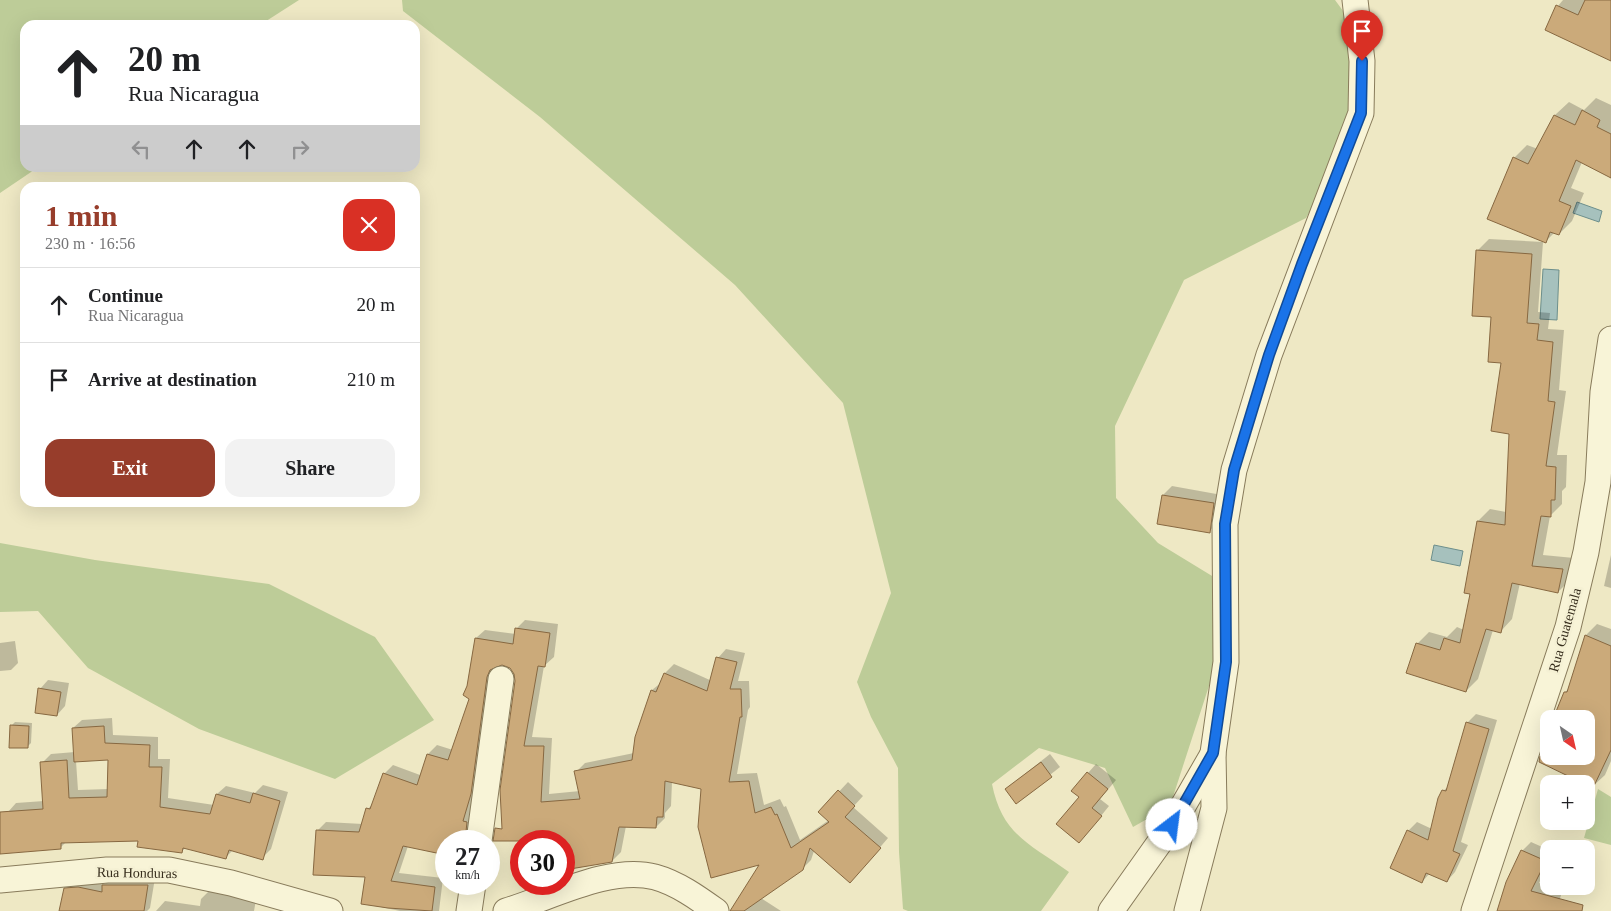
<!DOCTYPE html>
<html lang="en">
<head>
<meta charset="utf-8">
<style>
	:root { --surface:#fff; --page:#f2f2f2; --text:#202124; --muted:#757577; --line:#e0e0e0; --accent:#973d2b }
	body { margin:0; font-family:"Times New Roman",serif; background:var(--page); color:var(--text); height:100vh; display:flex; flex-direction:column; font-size:19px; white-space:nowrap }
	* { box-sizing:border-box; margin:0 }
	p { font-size:16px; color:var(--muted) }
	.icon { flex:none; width:28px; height:28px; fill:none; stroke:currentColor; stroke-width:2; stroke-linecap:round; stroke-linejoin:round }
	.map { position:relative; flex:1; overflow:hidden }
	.details { position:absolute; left:20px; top:182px; width:400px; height:325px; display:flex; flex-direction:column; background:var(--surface); border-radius:15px; box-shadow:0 5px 20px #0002 }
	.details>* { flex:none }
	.banner { position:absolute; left:20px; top:20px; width:400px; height:152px; border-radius:15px; box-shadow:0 5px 20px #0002; background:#fff; color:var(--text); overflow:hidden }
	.needle { width:32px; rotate:146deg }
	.tools { position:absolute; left:1540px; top:710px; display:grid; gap:10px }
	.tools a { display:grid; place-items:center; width:55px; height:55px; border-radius:10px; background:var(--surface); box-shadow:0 5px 20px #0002; font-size:25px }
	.speed { position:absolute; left:435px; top:830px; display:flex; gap:10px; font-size:25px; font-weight:700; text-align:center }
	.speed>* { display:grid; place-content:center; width:65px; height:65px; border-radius:50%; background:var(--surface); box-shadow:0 5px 20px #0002; line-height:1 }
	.speed small { font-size:12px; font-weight:400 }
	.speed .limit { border:8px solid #d22; background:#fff; color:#111 }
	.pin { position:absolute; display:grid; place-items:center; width:42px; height:42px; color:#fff; margin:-51px -21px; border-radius:50% 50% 50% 0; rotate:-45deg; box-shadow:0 0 5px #0007 }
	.pin .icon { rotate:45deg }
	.me { position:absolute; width:55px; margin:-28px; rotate:30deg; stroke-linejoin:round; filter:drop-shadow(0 0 4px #0008) }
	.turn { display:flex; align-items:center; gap:18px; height:105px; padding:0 25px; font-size:22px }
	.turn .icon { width:65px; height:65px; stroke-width:2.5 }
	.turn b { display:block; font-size:35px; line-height:42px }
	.lanes { display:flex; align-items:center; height:48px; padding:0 25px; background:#0003; justify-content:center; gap:25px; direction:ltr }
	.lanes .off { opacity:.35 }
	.round { display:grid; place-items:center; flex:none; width:52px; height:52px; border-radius:15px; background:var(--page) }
	.overview { display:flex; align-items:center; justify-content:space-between; height:85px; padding:0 25px }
	h1 { font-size:30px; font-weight:700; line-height:38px; color:var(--accent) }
	.cta { display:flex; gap:10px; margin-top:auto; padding:10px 25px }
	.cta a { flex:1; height:58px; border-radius:15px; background:var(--accent); color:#fff; font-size:20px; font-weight:700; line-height:58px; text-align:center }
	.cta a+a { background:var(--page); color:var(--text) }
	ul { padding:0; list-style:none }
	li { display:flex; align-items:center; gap:15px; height:75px; padding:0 25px; border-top:1px solid var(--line) }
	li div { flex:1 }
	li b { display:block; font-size:19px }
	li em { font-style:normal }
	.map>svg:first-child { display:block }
</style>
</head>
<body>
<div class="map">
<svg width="1611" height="911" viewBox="0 0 1611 911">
	<rect width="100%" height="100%" fill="#eee8c4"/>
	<g fill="#bdcc98">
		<polygon points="0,0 299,0 260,25 25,25 25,168 37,168 0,193"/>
		<path d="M 402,0 L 1335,0 L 1357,30 L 1356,132 L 1306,218 L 1184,280 L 1115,426 L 1116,498 L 1158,543 L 1217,579 L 1219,655 L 1170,806 L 1133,827 L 1105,768 L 1039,748 L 992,784 C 1002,835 1030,844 1069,872 L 1041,911 L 908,911 L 903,909 L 899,852 L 898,768 L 871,717 L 857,682 L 891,593 L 843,403 L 735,285 L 540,117 L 403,11 Z"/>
		<polygon points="0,543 95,560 269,584 375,637 434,720 335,779 199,729 88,668 38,611 0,612"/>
		<polygon points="1598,789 1611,797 1611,845 1584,838"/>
	</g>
	<g fill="#a6c1bd" stroke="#6d8f8c">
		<polygon points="1577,202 1602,211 1599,222 1573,213"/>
		<polygon points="1543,269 1559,270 1557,320 1540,319"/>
		<polygon points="1434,545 1463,551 1460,566 1431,560"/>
	</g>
	<g fill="#0003" fill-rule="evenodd">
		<polygon points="1563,0 1611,0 1611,59 1546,29 1558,6"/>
		<polygon points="1596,98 1611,105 1611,176 1582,162 1571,188 1584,193 1572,221 1559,234 1555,232 1546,241 1514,158 1527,145 1538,149 1555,115 1569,102 1584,110"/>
		<polygon points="1489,239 1543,242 1538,312 1550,313 1548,329 1564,330 1559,390 1566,391 1557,455 1567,455 1566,487 1562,491 1562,504 1550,516 1543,555 1574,558 1570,580 1558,592 1520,583 1512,619 1501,631 1493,630 1478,679 1466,691 1417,644 1429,632 1447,637 1457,627 1464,630 1472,593 1478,521 1490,509 1506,512 1510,433 1502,362 1477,251"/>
		<polygon points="1172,486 1222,495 1218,523 1209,531 1163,495"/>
		<polygon points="1611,555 1611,588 1604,586"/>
		<polygon points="525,620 558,624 554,657 544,666 532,737 552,738 549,794 580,791 576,772 585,763 634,753 636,737 652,690 662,682 665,673 674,664 712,681 718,658 726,649 745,653 738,681 749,681 750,707 748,710 737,774 757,773 764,805 780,799 784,807 786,806 800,840 829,820 820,812 848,782 863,796 853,807 888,838 858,873 814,851 811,860 802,869 761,898 781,911 731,911 762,863 702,788 672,782 671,806 665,813 665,818 656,827 626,826 621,852 612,861 564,869 564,841 558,841 558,824 504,828 517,680 511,667 504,664 495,667 479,784 475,841 446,841 446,854 408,846 399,873 443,878 439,911 400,911 362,903 367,876 317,831 326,822 363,824 368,809 374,802 384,774 393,765 420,775 428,754 437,745 453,750 471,698 469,686 476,638 485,630 516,634 516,629"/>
		<polygon points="1597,624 1611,629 1611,761 1605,775 1593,786 1586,756 1586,719 1565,692 1570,688 1586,635"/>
		<polygon points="15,641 18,663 11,670 0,671 0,643"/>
		<polygon points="48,680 69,683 65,706 57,715 40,689"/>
		<polygon points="1476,714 1497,720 1461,842 1468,845 1455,872 1447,881 1430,873 1422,882 1408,831 1417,822 1432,829 1443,791 1449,786 1467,723"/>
		<path d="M 112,718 L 113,735 L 158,737 L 158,759 L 170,759 L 168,798 L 214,805 L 217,794 L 226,786 L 255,793 L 263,785 L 288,792 L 271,849 L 262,858 L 233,850 L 226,857 L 186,847 L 181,852 L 139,840 L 67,841 L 61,847 L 8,812 L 16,803 L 44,801 L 42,763 L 51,754 L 75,752 L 73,728 L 82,720 ZM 109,758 L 108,789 L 78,790 L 76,761 Z"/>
		<polygon points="15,722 32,723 31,743 27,747 11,726"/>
		<polygon points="1050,754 1060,767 1016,802 1006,789"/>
		<polygon points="1096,764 1116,780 1100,799 1109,806 1088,832 1080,796 1088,773"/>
		<polygon points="1531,842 1549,850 1549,863 1539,883 1563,889 1556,911 1498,911 1507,882 1522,851"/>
		<polygon points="111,878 155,878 150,908 147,911 61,911 66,889 74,881 86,880 105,884"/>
		<polygon points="210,890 256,900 254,911 156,911 165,901 200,906 201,899"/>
	</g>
	<g fill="#cbaa7a" stroke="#876841">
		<polygon points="1585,0 1611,0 1611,61 1545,30 1556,5 1578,15"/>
		<polygon points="1582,110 1600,120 1597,127 1611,134 1611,178 1576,160 1559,201 1571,206 1559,235 1550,232 1546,243 1487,219 1513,157 1528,164 1554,115 1575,125"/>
		<polygon points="1476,250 1532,254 1527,323 1539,324 1537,340 1553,342 1548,401 1555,402 1546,466 1556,467 1555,500 1551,500 1551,517 1541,516 1532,566 1563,569 1558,593 1512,583 1501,633 1486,629 1466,692 1406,673 1416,643 1440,650 1444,638 1460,643 1470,594 1464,593 1477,521 1505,525 1509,434 1491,431 1501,363 1488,362 1491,317 1472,316"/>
		<polygon points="1162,495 1214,503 1210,533 1157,524"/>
		<polygon points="515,628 550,633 545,667 538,666 524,746 544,746 541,802 580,799 574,771 632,760 635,737 651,690 656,692 664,673 707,691 716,657 737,662 730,689 741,689 742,717 740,717 729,782 749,781 755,813 771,807 775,815 777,814 791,848 829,822 818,812 838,790 855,806 845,817 881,848 850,883 810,848 803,870 744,911 730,911 759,865 711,878 698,827 701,789 665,781 663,817 657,817 656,828 619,827 612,862 564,870 564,841 493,841 495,828 502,829 500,790 515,681 514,674 510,668 502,665 490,670 487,677 471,794 463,821 467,822 465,841 446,841 446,855 403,846 391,881 435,887 432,911 388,908 361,904 365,877 313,875 316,830 359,832 366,808 370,809 383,773 417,785 427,754 448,760 469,699 463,695 467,686 475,638 513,644"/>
		<polygon points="1585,635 1611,646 1611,750 1593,788 1539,762 1540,756 1586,756 1586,719 1566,719 1555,714 1564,692 1567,692"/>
		<polygon points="38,688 61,692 57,716 35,713"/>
		<polygon points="1466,722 1489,729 1453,851 1460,854 1447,882 1426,873 1422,883 1390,868 1407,830 1428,840 1438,798 1442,790 1446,791"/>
		<polygon points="10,725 29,726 28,748 9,748"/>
		<polygon points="104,726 105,743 150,745 149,767 162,767 160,807 210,814 216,794 250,803 253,793 280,801 263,860 229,850 226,859 183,848 182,853 137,847 138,841 61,843 61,849 0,854 0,812 43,809 40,762 67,760 69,798 107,797 108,760 74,762 72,728"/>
		<polygon points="1041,762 1052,777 1016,804 1005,789"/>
		<polygon points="1087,772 1108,789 1092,808 1102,816 1079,843 1056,824 1079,797 1071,791"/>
		<polygon points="1521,850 1546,861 1531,891 1583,905 1582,911 1497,911 1506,882"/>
		<polygon points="102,885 148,885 144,911 59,911 64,888 78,887 102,892"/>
	</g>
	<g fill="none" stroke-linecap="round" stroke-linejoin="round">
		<defs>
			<g id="minor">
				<polyline points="479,841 501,679"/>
				<polyline points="0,880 107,870 169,870 231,883 330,911"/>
				<polyline points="469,911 473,884"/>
				<path d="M 506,911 C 550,898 609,865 655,877 C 677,883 698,898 716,911"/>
				<polyline points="1111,911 1172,825 1213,754"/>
				<polyline points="1187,911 1214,808 1213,753 1226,662 1225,524 1234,470 1269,355 1361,113 1362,61 1355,0"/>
				<polyline points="1474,911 1568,627 1586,552 1598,482 1603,392 1611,339"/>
			</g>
		</defs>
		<use href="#minor" stroke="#887b5b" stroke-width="27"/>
		<use href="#minor" stroke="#f8f4d7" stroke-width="25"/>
	</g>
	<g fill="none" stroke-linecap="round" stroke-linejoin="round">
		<defs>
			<polyline id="route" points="1172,825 1213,753 1226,662 1225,524 1234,470 1269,355 1302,264 1361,113 1362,61"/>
		</defs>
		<use href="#route" stroke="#114b97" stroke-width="12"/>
		<use href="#route" stroke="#1a73e8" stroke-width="9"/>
	</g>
	<g text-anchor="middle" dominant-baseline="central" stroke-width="5" stroke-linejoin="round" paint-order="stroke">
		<g font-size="14" fill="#382f1e" stroke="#f5f1d4">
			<text transform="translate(1565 630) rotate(-74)">Rua Guatemala</text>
			<text transform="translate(137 873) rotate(1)">Rua Honduras</text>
		</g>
	</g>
</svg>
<div class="tools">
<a><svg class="needle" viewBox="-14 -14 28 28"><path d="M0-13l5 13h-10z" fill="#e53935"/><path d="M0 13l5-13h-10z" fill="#757577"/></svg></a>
<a>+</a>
<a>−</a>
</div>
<div class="speed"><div>27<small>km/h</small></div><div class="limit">30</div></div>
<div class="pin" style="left:1362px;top:61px;background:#d93025"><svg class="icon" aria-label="arrive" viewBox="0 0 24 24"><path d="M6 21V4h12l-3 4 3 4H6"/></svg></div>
<svg class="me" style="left:1172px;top:825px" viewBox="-20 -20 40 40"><circle r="19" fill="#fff"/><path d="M0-13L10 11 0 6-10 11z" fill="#1a73e8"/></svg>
<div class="banner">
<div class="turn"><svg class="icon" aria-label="ahead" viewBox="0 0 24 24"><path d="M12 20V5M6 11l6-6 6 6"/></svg><div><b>20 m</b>Rua Nicaragua</div></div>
<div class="lanes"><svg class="icon off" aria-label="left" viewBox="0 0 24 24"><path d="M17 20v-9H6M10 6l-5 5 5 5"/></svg><svg class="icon" aria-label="ahead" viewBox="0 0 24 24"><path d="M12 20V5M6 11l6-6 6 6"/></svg><svg class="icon" aria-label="ahead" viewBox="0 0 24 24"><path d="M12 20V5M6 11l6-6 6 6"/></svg><svg class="icon off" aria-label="right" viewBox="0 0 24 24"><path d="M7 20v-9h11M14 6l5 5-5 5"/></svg></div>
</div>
<section class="details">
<div class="overview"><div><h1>1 min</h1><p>230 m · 16:56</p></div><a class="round" style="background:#d93025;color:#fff"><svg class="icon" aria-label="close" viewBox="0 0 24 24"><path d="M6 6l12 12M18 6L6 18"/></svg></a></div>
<ul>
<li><svg class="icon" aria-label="ahead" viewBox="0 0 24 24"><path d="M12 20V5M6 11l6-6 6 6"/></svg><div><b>Continue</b><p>Rua Nicaragua</p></div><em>20 m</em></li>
<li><svg class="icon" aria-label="arrive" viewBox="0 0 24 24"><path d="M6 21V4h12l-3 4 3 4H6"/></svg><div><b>Arrive at destination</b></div><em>210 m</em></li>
</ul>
<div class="cta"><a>Exit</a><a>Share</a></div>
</section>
</div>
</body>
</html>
